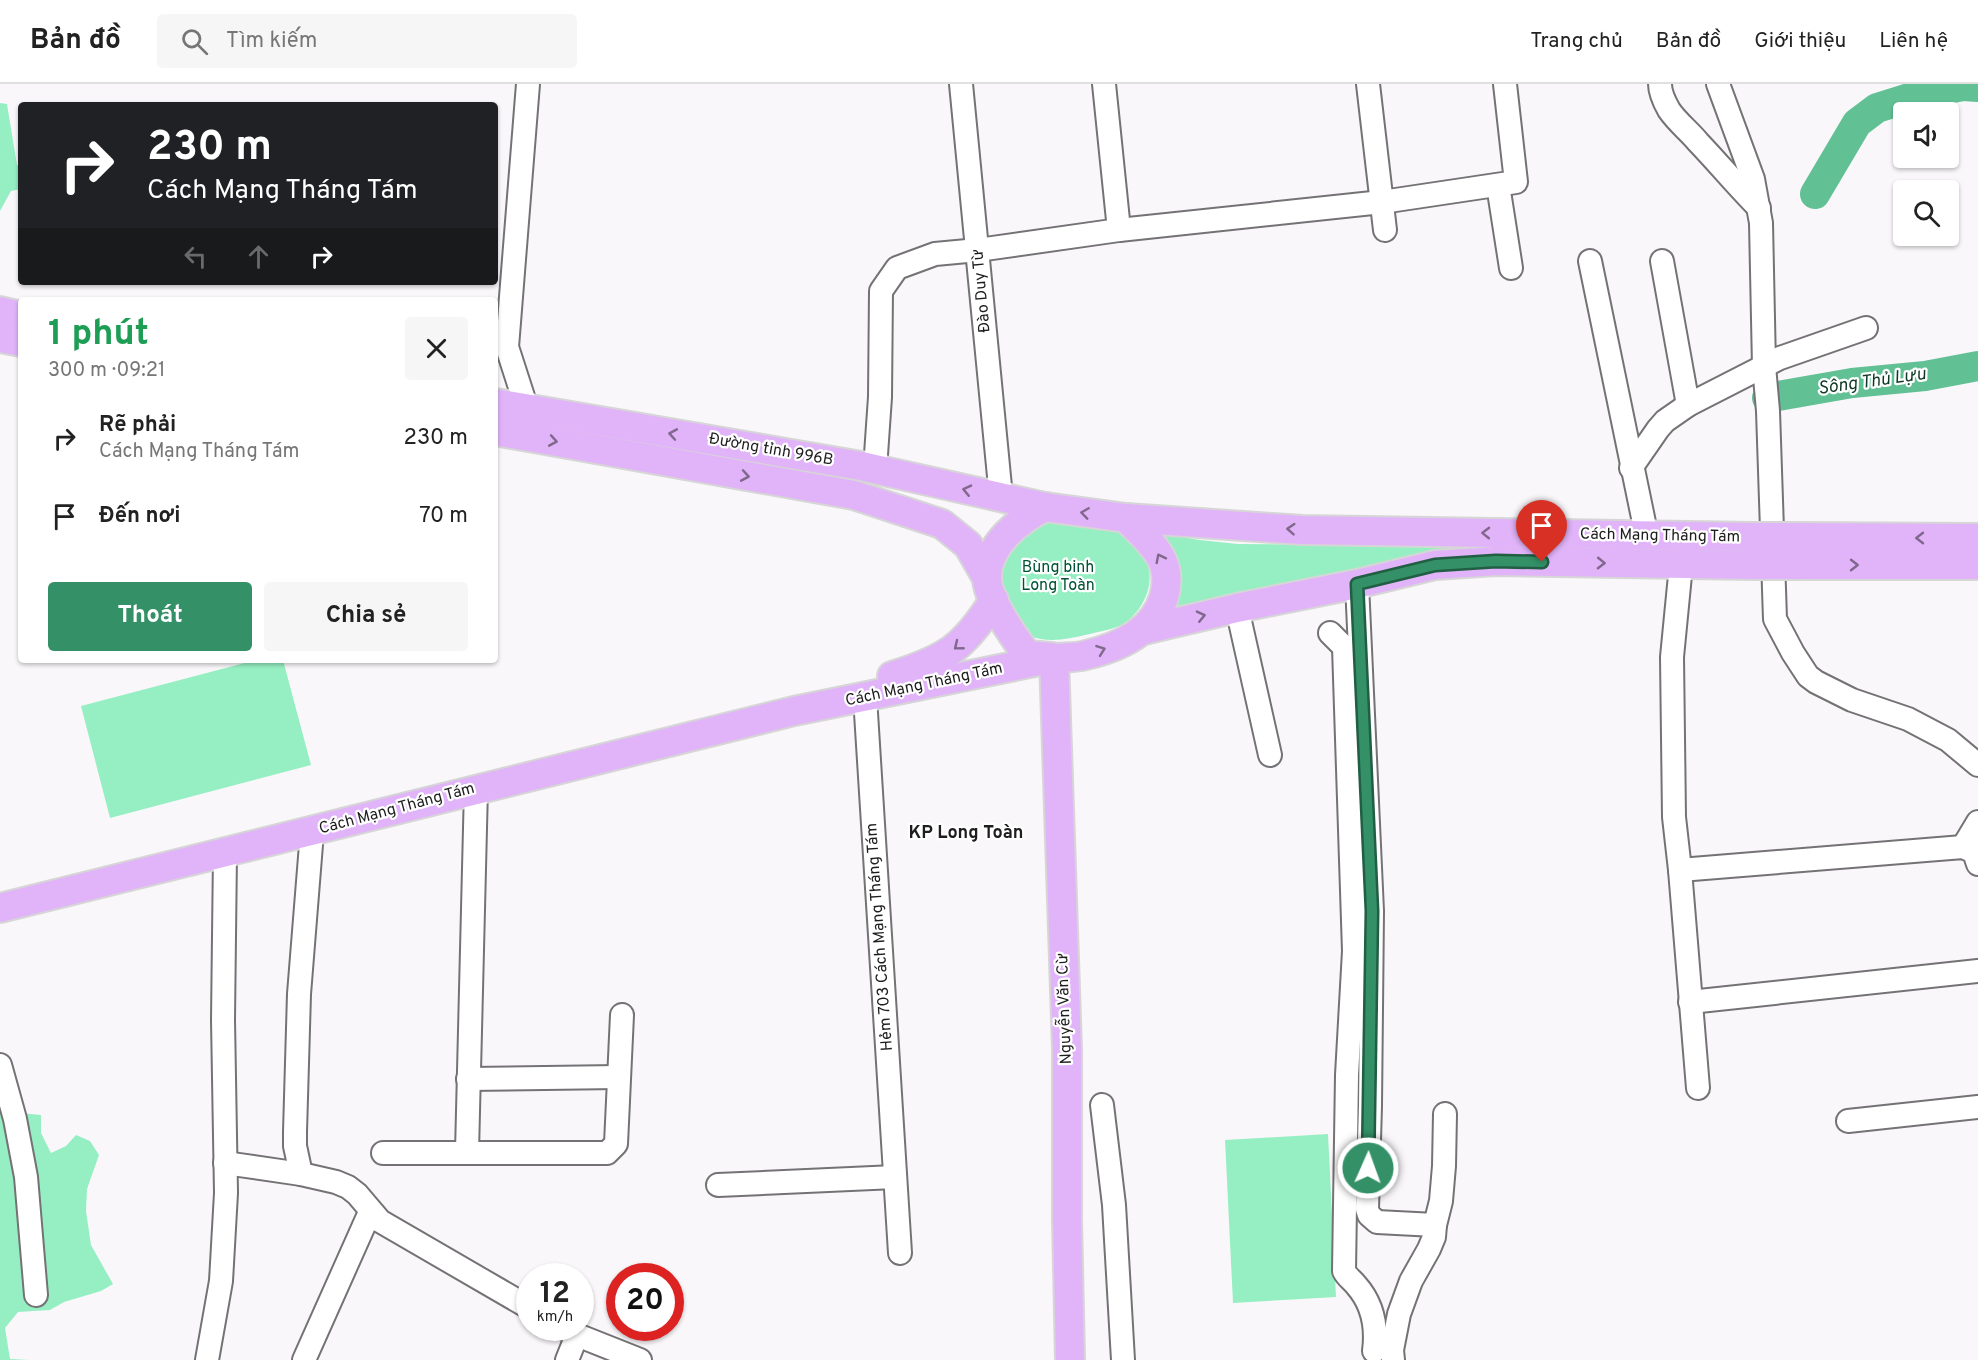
<!DOCTYPE html>
<html lang="vi">
<head>
<meta charset="utf-8">
<style>
	:root { --surface:#fff; --page:#f6f6f6; --text:#222; --muted:#767676; --line:#e0e0e0; --accent:#339067 }
	body { margin:0; font-family:Overpass,sans-serif; background:var(--page); color:var(--text); height:100vh; display:flex; flex-direction:column; font-size:22px; white-space:nowrap }
	* { box-sizing:border-box; margin:0 }
	p { font-size:20px; color:var(--muted) }
	.icon { flex:none; width:33px; height:33px; fill:none; stroke:currentColor; stroke-width:2; stroke-linecap:round; stroke-linejoin:round }
	.map { position:relative; flex:1; overflow:hidden }
	.side { position:absolute; left:18px; top:213px; width:480px; height:366px; display:flex; flex-direction:column; background:var(--surface); border-radius:6px; box-shadow:0 2px 4px #0004 }
	.side>* { flex:none }
	.guide { position:absolute; left:18px; top:18px; width:480px; height:183px; border-radius:6px; box-shadow:0 2px 4px #0004; background:#202124; color:#fff; overflow:hidden }
	.tools { position:absolute; left:1893px; top:18px; display:grid; gap:12px }
	.tools a { display:grid; place-items:center; width:66px; height:66px; border-radius:6px; background:var(--surface); box-shadow:0 2px 4px #0004; font-size:30px }
	.speed { position:absolute; left:516px; top:1179px; display:flex; gap:12px; font-size:30px; font-weight:700; text-align:center }
	.speed>* { display:grid; place-content:center; width:78px; height:78px; border-radius:50%; background:var(--surface); box-shadow:0 2px 4px #0004; line-height:1 }
	.speed small { font-size:15px; font-weight:400 }
	.speed .limit { border:9px solid #d22; background:#fff; color:#111 }
	.pin { position:absolute; display:grid; place-items:center; width:51px; height:51px; color:#fff; margin:-62px -26px; border-radius:50% 50% 50% 0; rotate:-45deg; box-shadow:0 0 6px #0007 }
	.pin .icon { rotate:45deg }
	.me { position:absolute; width:66px; margin:-33px; rotate:2deg; stroke-linejoin:round; filter:drop-shadow(0 0 4px #0008) }
	.turn { display:flex; align-items:center; gap:21px; height:126px; padding:0 30px; font-size:27px }
	.turn .icon { width:78px; height:78px; stroke-width:2.5 }
	.turn b { display:block; font-size:42px; line-height:51px }
	.lanes { display:flex; align-items:center; height:57px; padding:0 30px; background:#0003; justify-content:center; gap:30px; direction:ltr }
	.lanes .off { opacity:.35 }
	.round { display:grid; place-items:center; flex:none; width:63px; height:63px; border-radius:6px; background:var(--page) }
	.summary { display:flex; align-items:center; justify-content:space-between; height:102px; padding:0 30px }
	h1 { font-size:36px; font-weight:700; line-height:45px; color:#1e9e55 }
	.action { display:flex; gap:12px; margin-top:auto; padding:12px 30px }
	.action a { flex:1; height:69px; border-radius:6px; background:var(--accent); color:#fff; font-size:24px; font-weight:700; line-height:69px; text-align:center }
	.action a+a { background:var(--page); color:var(--text) }
	ul { padding:0; list-style:none }
	li { display:flex; align-items:center; gap:18px; height:78px; padding:0 30px }
	li div { flex:1 }
	li b { display:block; font-size:22px }
	li em { font-style:normal }
	header { display:flex; align-items:center; gap:36px; box-sizing:border-box; height:84px; padding:0 30px; background:var(--surface); border-bottom:2px solid var(--line) }
	header strong { font-size:28px }
	nav { display:flex; gap:33px; margin-inline-start:auto; font-size:21px }
	.search { width:420px; height:54px; background:var(--page); display:flex; align-items:center; gap:15px; box-sizing:border-box; padding:0 21px; border-radius:6px; color:var(--muted); font-size:22px }
	.map>svg:first-child { display:block }
</style>
</head>
<body>
<header>
<strong>Bản đồ</strong>
<div class="search"><svg class="icon" aria-label="search" viewBox="0 0 24 24"><circle cx="10" cy="10" r="6"/><path d="M15 15l6 6"/></svg>Tìm kiếm</div>
<nav><a>Trang chủ</a><a>Bản đồ</a><a>Giới thiệu</a><a>Liên hệ</a></nav>
</header>
<div class="map">
<svg width="1978" height="1276" viewBox="0 0 1978 1276">
	<rect width="100%" height="100%" fill="#faf7fb"/>
	<g fill="#96efc2">
		<polygon points="0,19 7,20 17,81 21,83 21,105 11,107 0,127"/>
		<path d="M 1034,436 L 1121,443 C 1130,456 1146,470 1149,486 C 1153,506 1140,531 1121,541 C 1112,546 1100,547 1090,550 C 1067,555 1049,560 1026,551 L 993,485 Z"/>
		<polygon points="1158,449 1200,456 1238,460 1442,462 1533,467 1532,472 1164,533"/>
		<polygon points="256,576 283,576 311,681 110,734 81,622"/>
		<polygon points="0,1027 41,1031 41,1049 51,1069 66,1062 76,1051 90,1057 99,1071 87,1105 86,1127 91,1161 113,1200 101,1207 64,1218 50,1226 18,1228 5,1244 10,1275 29,1276 0,1276"/>
		<polygon points="1328,1050 1336,1213 1233,1219 1225,1056"/>
	</g>
	<g fill="none" stroke-linecap="round" stroke-linejoin="round">
		<g stroke="#61c194" stroke-width="30">
			<polyline points="1815,110 1857,39 1877,24 1922,10 1963,2 1978,3"/>
			<polyline points="1767,314 1852,299 1925,292 1978,282"/>
		</g>
		<defs>
			<g id="minor">
				<polyline points="961,0 1001,413"/>
				<polyline points="1104,0 1119,146"/>
				<polyline points="1368,0 1385,146"/>
				<path d="M 1660,0 C 1660,9 1665,19 1669,26 C 1677,38 1689,47 1698,58 C 1719,80 1738,103 1759,124"/>
				<polyline points="1718,0 1753,95 1761,139 1764,282 1768,327 1775,535 1793,569 1808,592 1816,598 1852,616 1908,635 1948,656 1978,681"/>
				<polyline points="1498,101 1511,184"/>
				<polyline points="1590,177 1647,453"/>
				<polyline points="1662,177 1688,321"/>
				<polyline points="527,325 507,263 528,0"/>
				<polyline points="1631,384 1658,345 1665,337 1688,321 1780,274 1866,244"/>
				<polyline points="875,385 880,313 881,207 897,184 935,170 978,166 1119,146 1382,118 1516,98 1505,0"/>
				<polyline points="1681,481 1672,573 1674,733 1680,786 1698,1004"/>
				<polyline points="1357,500 1372,827 1370,1022 1367,1125 1369,1131 1377,1138 1435,1141"/>
				<polyline points="1237,524 1270,671"/>
				<path d="M 1330,549 L 1344,563 L 1354,867 L 1347,991 L 1344,1187 C 1347,1193 1352,1196 1356,1201 C 1373,1220 1377,1244 1374,1267"/>
				<polyline points="865,613 900,1169"/>
				<polyline points="1963,763 1978,738"/>
				<polyline points="1680,786 1963,763 1974,768 1978,780"/>
				<polyline points="1690,918 1978,887"/>
				<polyline points="0,981 15,1035 26,1093 36,1211"/>
				<polyline points="468,995 618,993"/>
				<polyline points="1102,1021 1114,1121 1123,1276"/>
				<polyline points="1848,1037 1978,1023"/>
				<polyline points="467,1068 476,704"/>
				<polyline points="383,1069 607,1069 616,1060 622,931"/>
				<polyline points="225,1079 301,1090 336,1098 348,1103 357,1110 380,1137 530,1224"/>
				<polyline points="301,1090 295,1062 295,1048 299,910 312,748"/>
				<polyline points="718,1101 895,1093"/>
				<polyline points="564,1244 577,1251 640,1276"/>
				<polyline points="207,1276 221,1197 226,1109 223,936 225,769"/>
				<polyline points="304,1276 370,1128"/>
				<polyline points="567,1276 577,1251"/>
				<polyline points="1393,1276 1392,1266 1399,1230 1411,1197 1429,1165 1434,1153 1435,1141 1441,1117 1444,1082 1445,1030"/>
			</g>
			<g id="major">
				<polyline points="0,227 21,232"/>
				<polyline points="0,254 21,258"/>
				<polyline points="495,319 861,382 1045,423 1126,434 1302,446 1754,453"/>
				<polyline points="495,347 854,411 942,440 968,461 987,494"/>
				<path d="M 1045,423 C 1019,436 988,460 987,492 C 986,514 1014,553 1027,571 L 1051,573"/>
				<polyline points="1796,453 1978,454"/>
				<polyline points="1796,481 1978,481"/>
				<polyline points="1144,546 1237,524 1357,500 1435,481 1496,477 1753,481"/>
				<polyline points="1054,574 1067,966 1067,1135 1070,1276"/>
				<path d="M 892,592 C 946,575 964,564 994,516"/>
				<path d="M 0,824 L 794,627 L 1054,574 C 1064,573 1076,574 1086,571 C 1120,563 1154,547 1164,513 C 1168,499 1167,484 1160,472 C 1151,457 1138,446 1126,434"/>
			</g>
		</defs>
		<use href="#minor" stroke="#747275" stroke-width="26"/>
		<use href="#major" stroke="#d6d6d7" stroke-width="32"/>
		<use href="#minor" stroke="#fff" stroke-width="22"/>
		<use href="#major" stroke="#e1b3f9" stroke-width="28"/>
		<defs>
			<g id="major-bridge">
				<polyline points="1754,453 1796,453"/>
				<polyline points="1753,481 1796,481"/>
			</g>
		</defs>
		<use href="#major-bridge" stroke="#d6d6d7" stroke-width="32" stroke-linecap="butt"/>
		<use href="#major-bridge" stroke="#e1b3f9" stroke-width="28"/>
	</g>
	<defs><path id="oneway-chevron" d="M-2-3.5L2.5 0L-2 3.5" fill="none" stroke-width="1.6" stroke-linecap="round" stroke-linejoin="round" transform="scale(1.5)"/></defs>
	<g stroke="#80688c">
		<use href="#oneway-chevron" transform="translate(673 350) rotate(-170)"/>
		<use href="#oneway-chevron" transform="translate(553 357) rotate(10)"/>
		<use href="#oneway-chevron" transform="translate(745 392) rotate(10)"/>
		<use href="#oneway-chevron" transform="translate(967 406) rotate(-167)"/>
		<use href="#oneway-chevron" transform="translate(1085 429) rotate(-172)"/>
		<use href="#oneway-chevron" transform="translate(1291 445) rotate(-176)"/>
		<use href="#oneway-chevron" transform="translate(1486 449) rotate(-179)"/>
		<use href="#oneway-chevron" transform="translate(1920 454) rotate(-180)"/>
		<use href="#oneway-chevron" transform="translate(1160 474) rotate(-117)"/>
		<use href="#oneway-chevron" transform="translate(1601 479) rotate(1)"/>
		<use href="#oneway-chevron" transform="translate(1854 481)"/>
		<use href="#oneway-chevron" transform="translate(1201 532) rotate(-13)"/>
		<use href="#oneway-chevron" transform="translate(958 562) rotate(141)"/>
		<use href="#oneway-chevron" transform="translate(1101 566) rotate(-20)"/>
	</g>
	<g fill="none" stroke-linecap="round" stroke-linejoin="round">
		<defs>
			<polyline id="route" points="1368,1084 1372,827 1357,500 1435,481 1496,477 1542,478"/>
		</defs>
		<use href="#route" stroke="#215e43" stroke-width="15"/>
		<use href="#route" stroke="#339067" stroke-width="10"/>
	</g>
	<g text-anchor="middle" dominant-baseline="central" stroke-width="4.5" stroke-linejoin="round" paint-order="stroke">
		<g font-size="16" fill="#1e1e1f" stroke="#fff">
			<text transform="translate(982 207) rotate(-95)">Đào Duy Từ</text>
			<text transform="translate(771 366) rotate(10)">Đường tỉnh 996B</text>
			<text transform="translate(1660 452) rotate(1)">Cách Mạng Tháng Tám</text>
			<text transform="translate(924 601) rotate(-12)">Cách Mạng Tháng Tám</text>
			<text transform="translate(397 725) rotate(-15)">Cách Mạng Tháng Tám</text>
			<text transform="translate(880 853) rotate(-94)">Hẻm 703 Cách Mạng Tháng Tám</text>
			<text transform="translate(1065 925) rotate(-92)">Nguyễn Văn Cừ</text>
		</g>
		<g font-size="16" fill="#005235" stroke="#fff">
			<text x="1058" y="484">Bùng binh<tspan x="1058" dy="18">Long Toàn</tspan></text>
		</g>
		<g font-size="18" font-style="italic" fill="#0e3926" stroke="#fff">
			<text transform="translate(1872 298) rotate(-8)">Sông Thủ Lựu</text>
		</g>
		<g font-size="18" font-weight="bold" fill="#1e1e1f" stroke="#fff">
			<text x="966" y="749">KP Long Toàn</text>
		</g>
	</g>
</svg>
<div class="tools">
<a><svg class="icon" aria-label="sound" viewBox="0 0 24 24"><path d="M4 9h4l5-4v14l-5-4H4zM17 9q2 3 0 6"/></svg></a>
<a><svg class="icon" aria-label="search" viewBox="0 0 24 24"><circle cx="10" cy="10" r="6"/><path d="M15 15l6 6"/></svg></a>
</div>
<div class="speed"><div>12<small>km/h</small></div><div class="limit">20</div></div>
<div class="pin" style="left:1542px;top:478px;background:#d93025"><svg class="icon" aria-label="arrive" viewBox="0 0 24 24"><path d="M6 21V4h12l-3 4 3 4H6"/></svg></div>
<svg class="me" style="left:1368px;top:1084px" viewBox="-20 -20 40 40"><circle r="17" fill="#339067" stroke="#fff" stroke-width="3"/><path d="M0-11L8 9 0 5-8 9z" fill="#fff"/></svg>
<div class="guide">
<div class="turn"><svg class="icon" aria-label="right" viewBox="0 0 24 24"><path d="M7 20v-9h11M14 6l5 5-5 5"/></svg><div><b>230 m</b>Cách Mạng Tháng Tám</div></div>
<div class="lanes"><svg class="icon off" aria-label="left" viewBox="0 0 24 24"><path d="M17 20v-9H6M10 6l-5 5 5 5"/></svg><svg class="icon off" aria-label="ahead" viewBox="0 0 24 24"><path d="M12 20V5M6 11l6-6 6 6"/></svg><svg class="icon" aria-label="right" viewBox="0 0 24 24"><path d="M7 20v-9h11M14 6l5 5-5 5"/></svg></div>
</div>
<section class="side">
<div class="summary"><div><h1>1 phút</h1><p>300 m · 09:21</p></div><a class="round"><svg class="icon" aria-label="close" viewBox="0 0 24 24"><path d="M6 6l12 12M18 6L6 18"/></svg></a></div>
<ul>
<li><svg class="icon" aria-label="right" viewBox="0 0 24 24"><path d="M7 20v-9h11M14 6l5 5-5 5"/></svg><div><b>Rẽ phải</b><p>Cách Mạng Tháng Tám</p></div><em>230 m</em></li>
<li><svg class="icon" aria-label="arrive" viewBox="0 0 24 24"><path d="M6 21V4h12l-3 4 3 4H6"/></svg><div><b>Đến nơi</b></div><em>70 m</em></li>
</ul>
<div class="action"><a>Thoát</a><a>Chia sẻ</a></div>
</section>
</div>
</body>
</html>
